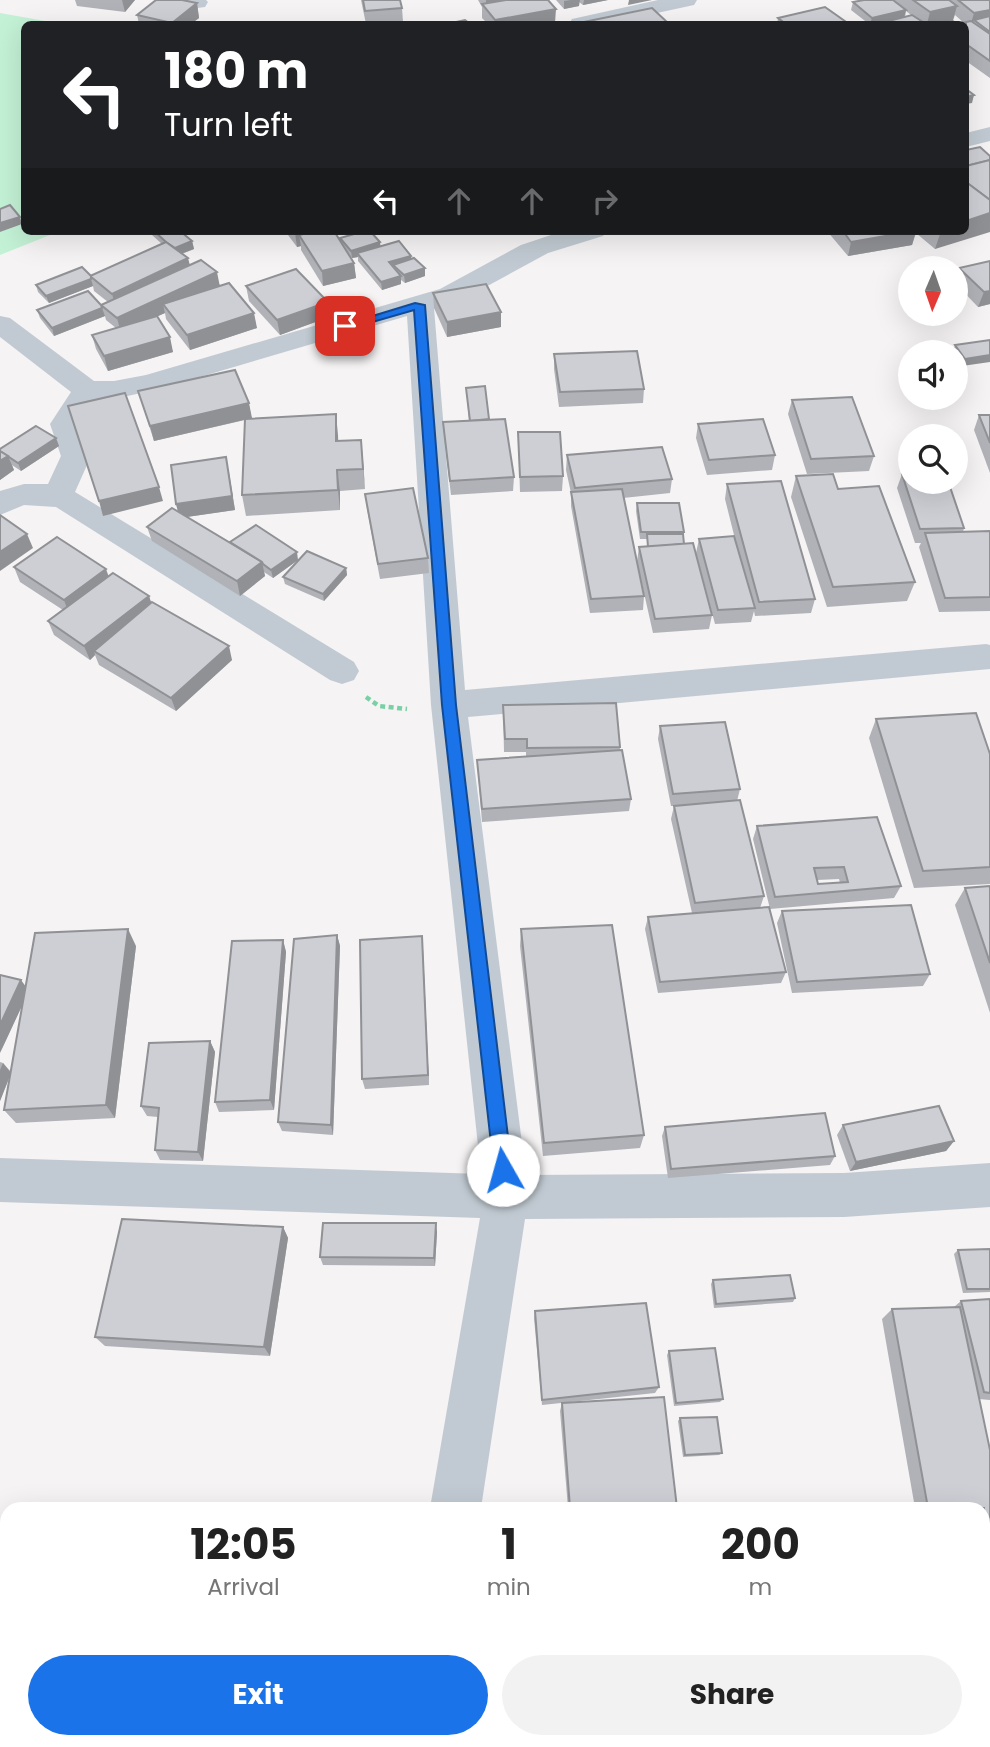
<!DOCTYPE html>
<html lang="en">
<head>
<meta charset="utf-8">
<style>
	:root { --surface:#fff; --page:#f2f2f2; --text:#222; --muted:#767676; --accent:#1a73e8 }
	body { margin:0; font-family:Poppins,sans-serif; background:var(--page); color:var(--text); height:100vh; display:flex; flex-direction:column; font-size:26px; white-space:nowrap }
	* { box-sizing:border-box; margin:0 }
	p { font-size:23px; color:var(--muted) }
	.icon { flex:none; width:38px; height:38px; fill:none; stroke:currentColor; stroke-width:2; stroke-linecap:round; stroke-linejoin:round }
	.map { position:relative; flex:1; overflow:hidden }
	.details { position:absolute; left:0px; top:1502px; width:990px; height:247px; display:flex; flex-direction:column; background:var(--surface); border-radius:21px 21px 0 0; box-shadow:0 7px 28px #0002 }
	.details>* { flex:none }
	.hud { position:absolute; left:21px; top:21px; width:948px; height:214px; border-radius:10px; box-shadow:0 7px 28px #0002; background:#202124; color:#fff; overflow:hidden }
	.needle { width:46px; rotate:182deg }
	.controls { position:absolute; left:898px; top:256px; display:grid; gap:14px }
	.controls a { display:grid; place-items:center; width:70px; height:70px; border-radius:50%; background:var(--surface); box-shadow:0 7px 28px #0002; font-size:35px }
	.pin { position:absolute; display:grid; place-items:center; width:60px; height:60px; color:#fff; margin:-30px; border-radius:14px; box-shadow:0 4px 10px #0006 }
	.me { position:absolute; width:77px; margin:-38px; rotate:353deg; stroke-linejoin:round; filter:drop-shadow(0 0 5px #0008) }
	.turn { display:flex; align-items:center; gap:24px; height:147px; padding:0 28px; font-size:32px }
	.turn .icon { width:91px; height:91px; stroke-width:2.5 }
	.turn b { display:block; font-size:49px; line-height:60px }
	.lanes { display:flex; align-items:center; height:66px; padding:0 28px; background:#0003; justify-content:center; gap:35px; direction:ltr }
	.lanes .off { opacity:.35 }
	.eta { display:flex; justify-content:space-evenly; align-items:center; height:119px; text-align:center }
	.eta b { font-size:42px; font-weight:700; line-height:49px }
	.primary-button { display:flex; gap:14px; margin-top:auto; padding:14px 28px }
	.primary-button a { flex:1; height:80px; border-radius:42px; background:var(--accent); color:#fff; font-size:28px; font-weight:700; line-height:80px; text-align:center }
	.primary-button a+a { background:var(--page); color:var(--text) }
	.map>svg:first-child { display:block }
</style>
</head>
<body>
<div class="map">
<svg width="990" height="1747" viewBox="0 0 990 1747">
	<rect width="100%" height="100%" fill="#f5f3f3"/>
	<polygon fill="#c3f1d5" points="0,13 62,24 24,24 24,231 60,231 0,255"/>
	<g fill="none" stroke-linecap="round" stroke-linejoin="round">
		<polyline stroke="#7ad0a6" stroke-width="4.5" stroke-dasharray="5 3.5" stroke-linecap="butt" points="366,697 379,706 407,709"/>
		<g fill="#c1cad2" fill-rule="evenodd">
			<polygon points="175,0 206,0 208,2 205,7 197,8 178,5"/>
			<polygon points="658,0 697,0 694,5 606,24 569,24 572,19"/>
			<polygon points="990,127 990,141 966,147 966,133"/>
			<polygon points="563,231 607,231 603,236 548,253 469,296 434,308 465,690 986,644 990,645 990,669 468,717 526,1175 844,1173 990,1163 990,1207 844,1217 525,1219 481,1508 430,1508 480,1218 0,1202 0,1158 481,1174 431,705 407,316 159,389 114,399 96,399 80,424 91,456 75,492 354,662 359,671 354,680 342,684 330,680 56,507 24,505 0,515 0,491 24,484 48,484 61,456 50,424 71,392 0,337 0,316 10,318 94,381 114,381 146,375 440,289 521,245"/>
			<polygon points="376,1741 432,1741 431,1747 375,1747"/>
		</g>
	</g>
	<g fill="#b0b2b7" fill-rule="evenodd">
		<polygon points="75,0 135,0 125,12 77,6"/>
		<polygon points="361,0 400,0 402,8 403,22 366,24"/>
		<polygon points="478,0 548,0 555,23 549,24 488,24 482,18 482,7"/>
		<polygon points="556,0 608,0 583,5 579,2 579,6 564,9"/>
		<path d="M 864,0 L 990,0 L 990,78 L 966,61 L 966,24 L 941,24 L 941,23 L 948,21 L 934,24 L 877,24 L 888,21 L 869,24 L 851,10 L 853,2 ZM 906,11 L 911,15 L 905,17 ZM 955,15 L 964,23 L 958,24 L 952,20 L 953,20 Z"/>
		<polygon points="197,3 199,18 191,24 139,24 137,15"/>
		<polygon points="778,18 849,24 777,24"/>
		<polygon points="151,231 180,231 192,241 194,249 182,254 190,265 220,285 257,328 190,350 166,319 165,313 157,316 173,352 108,371 96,349 92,335 116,328 106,320 105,316 54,336 40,318 37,310 101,305 108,302 94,291 93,286 49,303 38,292 36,285 91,276 162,244 152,235"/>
		<polygon points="285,231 334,231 340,241 340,238 380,246 412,259 425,268 425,276 405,283 401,280 401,284 382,290 358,261 358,257 352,258 349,255 354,263 356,278 323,286 301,250 301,246 297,247"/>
		<polygon points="827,231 966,231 935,249 916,233 912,245 848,256"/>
		<polygon points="990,261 990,304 978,307 956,284 956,280 959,268"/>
		<polygon points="246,286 329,317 280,335 249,301"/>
		<polygon points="433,293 501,327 447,337 434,308"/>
		<polygon points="990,340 962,366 956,357 956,352 953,352 955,345"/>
		<polygon points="554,354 644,389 643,403 559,407 554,369"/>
		<polygon points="466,388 489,419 514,477 513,491 451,495 444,437 443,422 469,421"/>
		<polygon points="138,391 252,418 249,419 338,435 338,441 361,440 365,489 340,491 340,510 246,516 242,495 245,420 154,441"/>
		<polygon points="792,400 874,456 869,471 807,474 788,414"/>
		<polygon points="979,415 990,415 990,473 974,430"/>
		<polygon points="698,424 775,455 772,470 707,475 696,438"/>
		<polygon points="518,432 563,476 562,491 520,492"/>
		<polygon points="56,438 59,446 21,471 12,465 14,470 0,480 0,449"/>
		<polygon points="567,455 672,479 670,493 623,498 644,596 643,610 590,613 571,506 571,493 566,470"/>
		<polygon points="229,472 235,510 186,517 231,543 298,560 273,578 264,572 265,576 240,596 152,541 147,527 178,512 176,504"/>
		<polygon points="902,474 964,528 963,532 990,531 990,611 939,612 919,547 921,543 915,543 897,488"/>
		<polygon points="796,476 838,489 915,582 907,601 827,607 791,497"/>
		<polygon points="727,484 815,599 811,613 755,616 754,611 751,622 715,624 696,553 699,539 735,539 725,499"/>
		<polygon points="365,494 428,558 429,573 380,579 367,509"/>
		<polygon points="637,503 684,532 684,544 712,615 709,629 653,633 637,562 639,547 647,547 647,539 640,539 636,511"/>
		<polygon points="14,567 109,576 149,596 151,603 232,660 176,711 99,665 95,655 90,660 54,635 48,621 63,610 20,582"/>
		<polygon points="346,568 347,575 324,601 285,584 283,577"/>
		<polygon points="503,705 620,747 620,750 631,799 629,811 482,822 477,760 526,756 526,752 504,752"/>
		<polygon points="876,719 990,754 990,884 914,888 869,738"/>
		<polygon points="660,726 740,789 737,801 764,896 760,908 786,972 781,983 658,993 645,929 648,917 692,913 671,819 674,806 671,806 658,739"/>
		<path d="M 757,826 L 901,886 L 894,898 L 770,909 L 753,839 ZM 839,879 L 840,883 L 818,884 L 817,880 Z"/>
		<polygon points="990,886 990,1013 955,905 965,888"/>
		<polygon points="782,911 930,974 923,986 792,993 777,923"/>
		<polygon points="521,929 644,1135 640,1148 543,1156 520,946"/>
		<polygon points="337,935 340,946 333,1135 282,1131 278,1122"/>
		<polygon points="422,936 429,1085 365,1089 362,1079"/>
		<polygon points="283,940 286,952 274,1110 219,1112 215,1102"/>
		<polygon points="136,946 115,1118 16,1123 4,1110 10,1076 0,1101 0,1062 3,1063 11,1072 22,1005 0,1053 25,986"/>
		<polygon points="210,1041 215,1052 203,1161 160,1160 155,1150 158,1117 147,1116 141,1106"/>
		<polygon points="843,1125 954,1141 946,1151 850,1171 837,1135"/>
		<polygon points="665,1127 835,1156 830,1165 668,1178 662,1136"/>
		<polygon points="283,1227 288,1238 270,1356 105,1346 95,1337"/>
		<polygon points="437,1232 435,1266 323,1265 320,1257"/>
		<polygon points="990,1249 990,1292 963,1293 954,1254 958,1250"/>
		<polygon points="713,1280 795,1298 793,1302 714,1308 711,1284"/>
		<polygon points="990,1299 990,1400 979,1399 990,1450 990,1586 984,1586 984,1508 915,1508 882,1319 892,1309 954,1307 961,1301"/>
		<polygon points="535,1311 659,1387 655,1393 542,1405 534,1318"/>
		<polygon points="669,1351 723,1399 720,1402 674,1406 667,1355"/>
		<polygon points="562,1403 677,1508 568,1508 560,1411"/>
		<polygon points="680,1418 722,1453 719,1455 683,1457 678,1421"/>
		<polygon points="990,1687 990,1747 892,1747 891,1741 984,1741 984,1688"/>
	</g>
	<g fill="#909195">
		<polygon points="122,0 135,0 125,12"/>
		<polygon points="486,0 531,0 486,8"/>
		<polygon points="571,0 580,0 579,6 564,9 564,1"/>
		<polygon points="584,0 608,0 583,5"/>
		<polygon points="629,0 652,0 628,5"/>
		<polygon points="197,3 199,18 191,24 172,24 172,23"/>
		<polygon points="957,6 953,20 934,24 927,24 930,12"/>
		<polygon points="556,9 555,23 549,24 495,24 495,20"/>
		<polygon points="906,10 904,18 870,24 872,18"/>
		<polygon points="990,10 990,24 974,20 972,27 970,27 974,13"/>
		<polygon points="974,95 972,103 966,104 966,97"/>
		<polygon points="990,213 990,232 935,249 941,231 966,231 966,221"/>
		<polygon points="20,217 22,224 0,232 0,223"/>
		<polygon points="301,231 330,231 299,235 301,246 297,247 295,233"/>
		<polygon points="916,231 912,245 848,256 851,242"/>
		<polygon points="192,241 194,249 175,256 173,249"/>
		<polygon points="380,242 381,250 357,253 358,257 352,258 351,251"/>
		<polygon points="411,256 412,263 393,265 394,269 389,262"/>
		<polygon points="188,258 192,273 116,308 112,294"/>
		<polygon points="354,263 356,278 323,286 322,271"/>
		<polygon points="425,268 425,276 405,283 404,275"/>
		<polygon points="217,272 220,287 163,304 165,313 121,333 117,318"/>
		<polygon points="401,276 401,284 382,290 381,282"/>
		<polygon points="91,279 93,286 49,303 46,296"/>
		<polygon points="990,291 990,304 978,307 984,292"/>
		<polygon points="328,302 329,317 280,335 277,320"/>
		<polygon points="102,308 105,316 54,336 52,328"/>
		<polygon points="501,312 501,327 447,337 447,322"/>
		<polygon points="254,313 257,328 190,350 187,335"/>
		<polygon points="170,337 173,352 108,371 104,356"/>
		<polygon points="990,355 990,362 962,366 965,359"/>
		<polygon points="249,403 252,418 154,441 150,426"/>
		<polygon points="336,414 338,435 339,462 336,441"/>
		<polygon points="56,438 59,446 21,471 18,463"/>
		<polygon points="361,440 363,460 365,489 363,469"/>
		<polygon points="8,456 14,470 0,480 0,461"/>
		<polygon points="226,457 235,510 180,518 176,504"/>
		<polygon points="337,470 340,491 340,510 338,490"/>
		<polygon points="159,487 163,501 103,516 99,501"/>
		<polygon points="27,534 33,548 0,571 0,552"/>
		<polygon points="297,552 298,560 273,578 271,570"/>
		<polygon points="262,562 265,576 240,596 237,581"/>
		<polygon points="346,568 347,575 324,601 323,594"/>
		<polygon points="106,569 111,583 69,614 64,600"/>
		<polygon points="149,596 154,611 94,651 95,655 90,660 84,646"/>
		<polygon points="229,646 232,660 176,711 171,698"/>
		<polygon points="128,929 136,946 115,1118 106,1105"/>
		<polygon points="337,935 340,946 333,1135 331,1125"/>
		<polygon points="422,936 423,948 429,1085 428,1075"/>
		<polygon points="283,940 286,952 274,1110 270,1100"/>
		<polygon points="21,980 29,991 0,1053 0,1025"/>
		<polygon points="210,1041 215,1052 203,1161 198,1152"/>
		<polygon points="3,1063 11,1073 0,1101 0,1070"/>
		<polygon points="954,1141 946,1151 850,1171 856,1162"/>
		<polygon points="436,1223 437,1232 435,1266 434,1258"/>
		<polygon points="283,1227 288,1238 270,1356 264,1347"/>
		<polygon points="115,1741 123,1741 120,1747 112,1747"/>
	</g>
	<g fill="#cdcfd5" stroke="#909195" stroke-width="2" fill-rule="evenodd">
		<polygon points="156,0 182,0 197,3 172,23 137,15"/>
		<polygon points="363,0 400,0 402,8 365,11"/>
		<polygon points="506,0 548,0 556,9 495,20 482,4"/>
		<polygon points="864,0 893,0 906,10 872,18 853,2"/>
		<polygon points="913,0 949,0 957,6 930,12"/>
		<polygon points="958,0 990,0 990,10 974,13"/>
		<polygon points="825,7 849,24 786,24 778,18"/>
		<polygon points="652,8 667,22 655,24 574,24"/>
		<polygon points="912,15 926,24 877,24"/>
		<polygon points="990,16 990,32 974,20"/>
		<polygon points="465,20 470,24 447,24"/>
		<polygon points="951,20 958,24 943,24 941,23"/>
		<polygon points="971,21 990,34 990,61 966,44 966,24 956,24"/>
		<polygon points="966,89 974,95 966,97"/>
		<polygon points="980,147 990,156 990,160 966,166 966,150"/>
		<polygon points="990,160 990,200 966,182 966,166"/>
		<polygon points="966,182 990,200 990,213 966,221"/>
		<polygon points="10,205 20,217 0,223 0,209"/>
		<polygon points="154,231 180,231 192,241 175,248 166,242"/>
		<polygon points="315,231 334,231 354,263 322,271 299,235"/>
		<polygon points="365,231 370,231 380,242 351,251 340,238"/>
		<polygon points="843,231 914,231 851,242"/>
		<polygon points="399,241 411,256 389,262 401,276 381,282 357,253"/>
		<polygon points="166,242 188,258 112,294 90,276"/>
		<polygon points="414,258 425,268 404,275 393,265"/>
		<polygon points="201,260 217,272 117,318 101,305"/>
		<polygon points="990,261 990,291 984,292 959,268"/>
		<polygon points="82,267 91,276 91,279 46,296 36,285"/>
		<polygon points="296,269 328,302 277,320 246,286"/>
		<polygon points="229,283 254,313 187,335 163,304"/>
		<polygon points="486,284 501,312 447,322 433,293"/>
		<polygon points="88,291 101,305 102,308 52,328 37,310"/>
		<polygon points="157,316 170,337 104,356 92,335"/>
		<polygon points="990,340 990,355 965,359 955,345"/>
		<polygon points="637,351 644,389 560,392 554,354"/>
		<polygon points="235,370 249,403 150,426 138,391"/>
		<polygon points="485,386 489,419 470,421 466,388"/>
		<polygon points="125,393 159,487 99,501 68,406"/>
		<polygon points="852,397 874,456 811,459 792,400"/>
		<polygon points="336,414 336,441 361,440 363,469 337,470 338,490 242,495 245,419"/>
		<polygon points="979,415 990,415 990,443"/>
		<polygon points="505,419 514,477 450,481 443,422"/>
		<polygon points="763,419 775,455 709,460 698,424"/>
		<polygon points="36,426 56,438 18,463 0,451 0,449"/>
		<polygon points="518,432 560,432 563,476 520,477"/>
		<polygon points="662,447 672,479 575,488 567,455"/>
		<polygon points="0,451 8,456 0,461"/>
		<polygon points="226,457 232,496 176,504 171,465"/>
		<polygon points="910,473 910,481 948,481 964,528 920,529 902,474"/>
		<polygon points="833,474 838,489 879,486 915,582 833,587 796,476"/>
		<polygon points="781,481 815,599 759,602 727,484"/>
		<polygon points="413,488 428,558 378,564 365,494"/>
		<polygon points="622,489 644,596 591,599 571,492"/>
		<polygon points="637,503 679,503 684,532 641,532"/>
		<polygon points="172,508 262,562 237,581 147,527"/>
		<polygon points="0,515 27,534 0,552"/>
		<polygon points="256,525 297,552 271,570 263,564 262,562 230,542"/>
		<polygon points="990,531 990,597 945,598 925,533"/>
		<polygon points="647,534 683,534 684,544 648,547"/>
		<polygon points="734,536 755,608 718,610 699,539"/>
		<polygon points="57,537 106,569 64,600 14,567"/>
		<polygon points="693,543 712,615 655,619 639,547"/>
		<polygon points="307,551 346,568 323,594 283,577"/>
		<polygon points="113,573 149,596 84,646 48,621"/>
		<polygon points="152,602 229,646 171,698 94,651"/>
		<polygon points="616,703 620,747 527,748 527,739 505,739 503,705"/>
		<polygon points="976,713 990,754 990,867 923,871 876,719"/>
		<polygon points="725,722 740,789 673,794 660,726"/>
		<polygon points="622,750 631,799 482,809 477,760"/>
		<polygon points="740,800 764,896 695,903 674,806"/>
		<path d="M 877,817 L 901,886 L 775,897 L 757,826 ZM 844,867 L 848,882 L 818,884 L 814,868 Z"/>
		<polygon points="990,886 990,963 965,888"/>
		<polygon points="911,905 930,974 797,982 782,911"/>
		<polygon points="769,907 786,972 660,982 648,917"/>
		<polygon points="612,925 644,1135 544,1143 521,929"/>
		<polygon points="128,929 106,1105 4,1110 35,933"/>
		<polygon points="337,935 331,1125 278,1122 294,939"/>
		<polygon points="422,936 428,1075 362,1079 360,940"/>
		<polygon points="283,940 270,1100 215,1102 232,941"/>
		<polygon points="0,975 21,980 0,1025"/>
		<polygon points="210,1041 198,1152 155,1150 159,1108 141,1106 149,1043"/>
		<polygon points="939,1106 954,1141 856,1162 843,1125"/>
		<polygon points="825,1113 835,1156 671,1169 665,1127"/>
		<polygon points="122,1219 283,1227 264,1347 95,1337"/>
		<polygon points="323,1223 436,1223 434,1258 320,1257"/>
		<polygon points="990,1249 990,1289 967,1289 958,1250"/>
		<polygon points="790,1275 795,1298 716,1304 713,1280"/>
		<polygon points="990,1299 990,1393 984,1392 961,1301"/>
		<polygon points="646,1303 659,1387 542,1400 535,1311"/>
		<polygon points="960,1307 990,1450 990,1583 984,1583 984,1508 928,1508 892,1309"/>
		<polygon points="715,1348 723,1399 676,1403 669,1351"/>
		<polygon points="664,1397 677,1508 570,1508 562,1403"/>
		<polygon points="717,1417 722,1453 685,1455 680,1418"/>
		<polygon points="7,1618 7,1705 0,1702 0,1632"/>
		<polygon points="990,1689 990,1747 900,1747 899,1741 984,1741 984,1690"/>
		<polygon points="87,1741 115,1741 112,1747 100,1747"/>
		<polygon points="490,1741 583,1741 582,1747 488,1747"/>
	</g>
	<polygon fill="#1a73e8" stroke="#114b97" stroke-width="2" points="415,303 425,305 456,705 512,1170 509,1176 503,1178 496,1176 494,1170 442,705 414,310 345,330 340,326"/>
</svg>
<div class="controls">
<a><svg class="needle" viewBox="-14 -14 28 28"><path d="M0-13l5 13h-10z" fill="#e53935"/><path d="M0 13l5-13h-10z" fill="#767676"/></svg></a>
<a><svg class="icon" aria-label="sound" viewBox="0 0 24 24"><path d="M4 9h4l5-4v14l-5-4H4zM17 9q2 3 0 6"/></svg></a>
<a><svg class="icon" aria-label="search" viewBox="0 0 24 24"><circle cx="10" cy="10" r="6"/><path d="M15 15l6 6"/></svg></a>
</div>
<div class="pin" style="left:345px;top:326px;background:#d93025"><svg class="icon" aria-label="arrive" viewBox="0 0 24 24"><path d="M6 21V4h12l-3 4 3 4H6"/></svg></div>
<svg class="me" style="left:503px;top:1170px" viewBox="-20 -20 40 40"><circle r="19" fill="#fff"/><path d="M0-13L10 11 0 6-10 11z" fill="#1a73e8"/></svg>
<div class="hud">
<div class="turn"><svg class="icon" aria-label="left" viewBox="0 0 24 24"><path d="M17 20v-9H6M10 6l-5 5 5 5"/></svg><div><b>180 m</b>Turn left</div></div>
<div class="lanes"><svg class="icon" aria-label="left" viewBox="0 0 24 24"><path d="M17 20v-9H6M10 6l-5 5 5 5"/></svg><svg class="icon off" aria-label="ahead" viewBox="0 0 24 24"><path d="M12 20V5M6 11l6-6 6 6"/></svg><svg class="icon off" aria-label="ahead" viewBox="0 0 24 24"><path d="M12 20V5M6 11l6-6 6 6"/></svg><svg class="icon off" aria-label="right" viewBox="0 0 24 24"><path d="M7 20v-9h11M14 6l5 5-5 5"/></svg></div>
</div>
<section class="details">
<div class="eta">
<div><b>12:05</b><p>Arrival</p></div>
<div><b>1</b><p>min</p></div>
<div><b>200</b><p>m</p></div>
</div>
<div class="primary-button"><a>Exit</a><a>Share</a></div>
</section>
</div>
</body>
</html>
